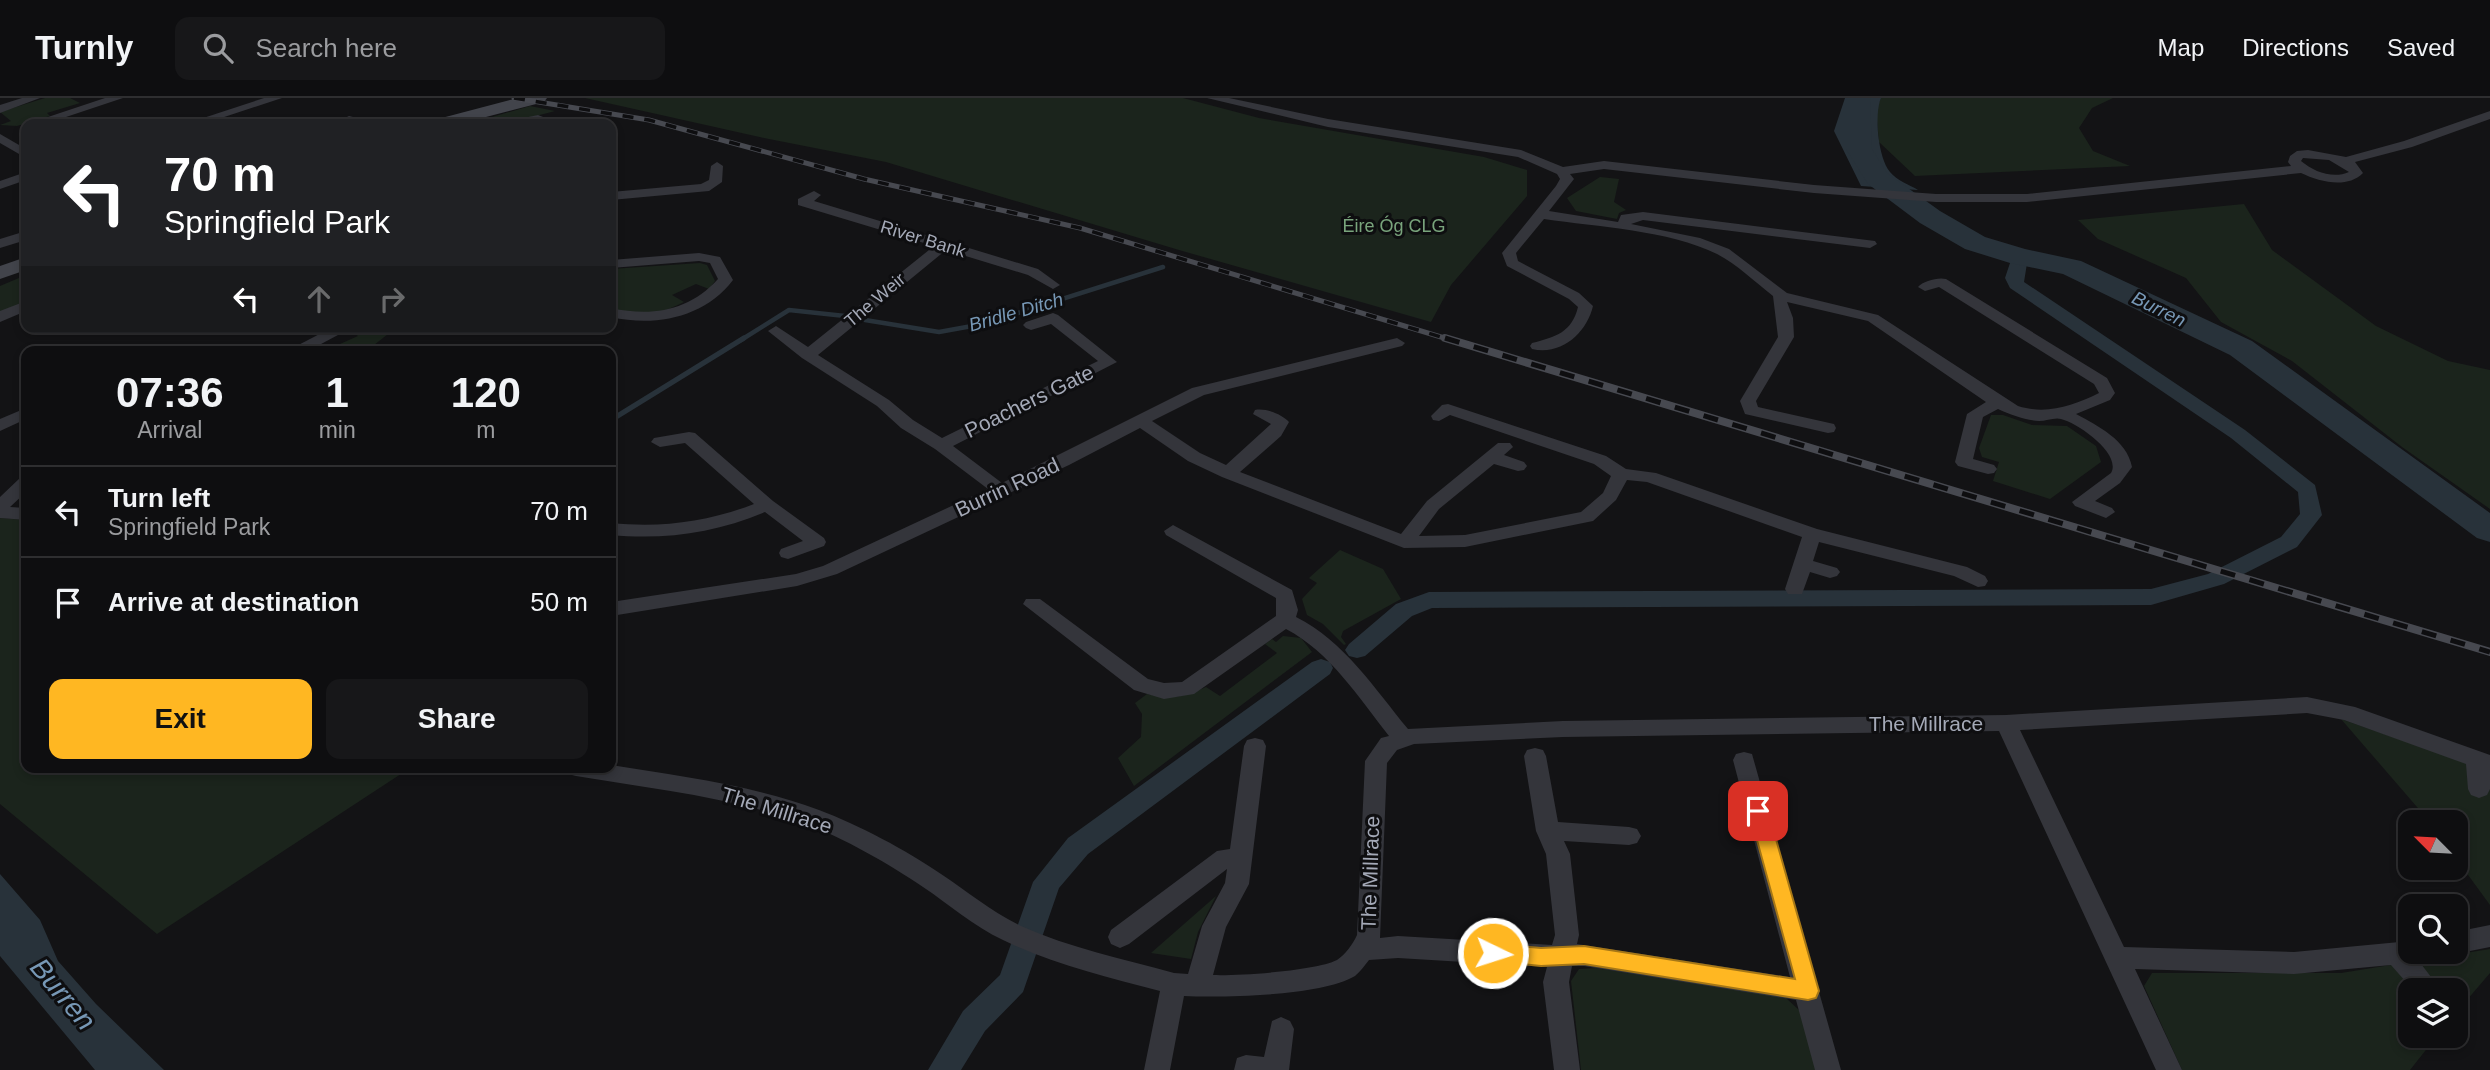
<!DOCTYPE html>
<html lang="en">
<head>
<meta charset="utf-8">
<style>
	:root { --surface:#0e0e10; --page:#171719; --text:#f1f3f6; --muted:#9b9c9f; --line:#2e2e30; --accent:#ffb722 }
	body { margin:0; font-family:Helvetica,sans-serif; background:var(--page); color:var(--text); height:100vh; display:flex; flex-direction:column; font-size:26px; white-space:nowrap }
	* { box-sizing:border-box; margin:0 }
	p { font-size:23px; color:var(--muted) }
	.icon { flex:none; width:38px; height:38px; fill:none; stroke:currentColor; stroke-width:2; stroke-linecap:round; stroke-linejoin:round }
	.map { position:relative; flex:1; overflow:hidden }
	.panel { position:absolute; left:21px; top:248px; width:595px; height:427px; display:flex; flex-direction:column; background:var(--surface); border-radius:14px; box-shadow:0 4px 10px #0003,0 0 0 2px var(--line) }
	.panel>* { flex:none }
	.hud { position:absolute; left:21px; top:21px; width:595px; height:214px; border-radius:14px; box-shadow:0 4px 10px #0003,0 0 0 2px var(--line); background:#202124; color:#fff; overflow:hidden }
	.needle { width:46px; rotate:294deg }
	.buttons { position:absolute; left:2398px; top:712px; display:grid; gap:14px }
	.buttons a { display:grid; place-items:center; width:70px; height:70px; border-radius:14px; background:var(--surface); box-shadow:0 4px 10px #0003,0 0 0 2px var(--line); font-size:35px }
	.pin { position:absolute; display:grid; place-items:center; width:60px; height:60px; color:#fff; margin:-30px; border-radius:14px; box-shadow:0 4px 10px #0006 }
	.me { position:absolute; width:77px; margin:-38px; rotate:94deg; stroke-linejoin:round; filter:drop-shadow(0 0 5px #0008) }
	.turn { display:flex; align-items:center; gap:24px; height:147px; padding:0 28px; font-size:32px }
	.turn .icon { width:91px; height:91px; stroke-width:2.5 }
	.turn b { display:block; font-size:49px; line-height:60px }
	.lanes { display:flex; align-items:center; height:66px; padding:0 28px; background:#0003; justify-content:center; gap:35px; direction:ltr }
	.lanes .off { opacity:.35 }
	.eta { display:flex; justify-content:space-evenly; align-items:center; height:119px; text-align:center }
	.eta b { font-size:42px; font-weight:600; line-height:49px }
	.cta { display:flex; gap:14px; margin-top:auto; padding:14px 28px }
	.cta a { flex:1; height:80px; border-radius:14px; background:var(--accent); color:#111; font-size:28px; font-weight:600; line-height:80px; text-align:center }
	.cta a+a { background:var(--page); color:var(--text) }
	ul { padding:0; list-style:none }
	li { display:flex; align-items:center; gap:21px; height:91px; padding:0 28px; border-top:2px solid var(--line) }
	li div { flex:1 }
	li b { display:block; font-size:26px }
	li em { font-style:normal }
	header { display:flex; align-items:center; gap:42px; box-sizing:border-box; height:98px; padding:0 35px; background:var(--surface); border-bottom:2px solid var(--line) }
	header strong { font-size:33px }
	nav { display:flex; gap:38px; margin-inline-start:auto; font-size:24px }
	.search { width:490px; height:63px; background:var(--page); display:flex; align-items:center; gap:18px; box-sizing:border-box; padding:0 24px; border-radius:14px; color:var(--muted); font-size:26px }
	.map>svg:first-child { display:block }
</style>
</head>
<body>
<header>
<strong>Turnly</strong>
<div class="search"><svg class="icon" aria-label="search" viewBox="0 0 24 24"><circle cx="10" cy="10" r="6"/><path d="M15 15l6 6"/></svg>Search here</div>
<nav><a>Map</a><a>Directions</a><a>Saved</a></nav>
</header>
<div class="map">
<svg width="2490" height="972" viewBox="0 0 2490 972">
	<rect width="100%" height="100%" fill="#131315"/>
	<g fill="#1b241c">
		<polygon points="45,0 70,0 80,5 47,15 50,18 17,28 0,27 11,23 0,14"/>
		<polygon points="585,0 1183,0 1259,20 1484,59 1527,72 1527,98 1451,187 1431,224 1179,152 886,64 769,41"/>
		<polygon points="1881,0 2113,0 2092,10 2079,30 2093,53 2130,68 1915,78 1879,44 1876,11"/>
		<polygon points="530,8 555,13 506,26 468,26"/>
		<polygon points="1600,79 1619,81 1614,104 1626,112 1619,115 1617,121 1576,113 1567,100"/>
		<polygon points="2244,106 2272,152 2376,228 2448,263 2490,272 2490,411 2402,349 2292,263 2221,224 2186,180 2098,141 2078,122"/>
		<path d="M 700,165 L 707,167 L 715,183 L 709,191 L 696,186 L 672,197 L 684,204 C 650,220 647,219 611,211 L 611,171 Z"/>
		<polygon points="26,177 26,203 0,216 0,188"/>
		<polygon points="364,229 397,229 365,254 312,254 317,250 322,254 358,238 353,234"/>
		<polygon points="1991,317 2003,317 2032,327 2067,328 2096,348 2101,364 2050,401 1993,383 1999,364 1982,359 1979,350"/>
		<polygon points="0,420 26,422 26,670 410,670 157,836 0,706"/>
		<polygon points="1340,452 1383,471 1401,501 1343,533 1341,539 1346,546 1344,547 1323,526 1307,517 1302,501 1317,485 1309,480"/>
		<path d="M 1283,538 L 1301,540 L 1312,554 L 1134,688 L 1118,660 L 1141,639 L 1142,616 L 1135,605 L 1147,596 C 1169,602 1185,599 1206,589 L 1220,598 L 1277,555 L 1265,546 L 1272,541 L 1276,544 Z"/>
		<polygon points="2341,621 2490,673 2490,807 2455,759 2455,724 2430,724"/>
		<polygon points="1216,798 1198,834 1191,861 1151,855"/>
		<polygon points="2490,851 2490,875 2455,916 2455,892 2410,892 2410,938 2437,938 2410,972 2182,972 2144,888 2152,875 2341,875"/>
		<polygon points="1596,870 1786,900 1800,913 1818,972 1581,972 1571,883 1579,871"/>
	</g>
	<g fill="#28323a">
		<path d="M 1845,0 L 1881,0 C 1874,16 1878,60 1890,74 C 1896,82 1910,87 1918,92 L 1861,88 L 1834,33 Z"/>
		<polygon points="2450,395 2490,427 2490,443 2426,398"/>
		<polygon points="0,776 40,822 58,863 96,906 164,972 95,972 0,858"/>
	</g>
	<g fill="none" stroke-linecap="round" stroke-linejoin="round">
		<g stroke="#28323a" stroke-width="4.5">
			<polyline points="865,222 939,234 983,226 1163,169"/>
			<polyline points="741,242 789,212 845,218"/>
		</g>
		<polyline stroke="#28323a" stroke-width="5" points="611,322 744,240"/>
		<g fill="#28323a" fill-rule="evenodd">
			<polygon points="2020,154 2028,159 2024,184 2245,332 2315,387 2322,417 2297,449 2224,486 2151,507 1432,510 1412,518 1365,558 1357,560 1349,558 1345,552 1349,546 1396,506 1429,494 2151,491 2208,476 2281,439 2300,416 2298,394 2231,340 2010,190 2005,180 2012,159"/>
			<polygon points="1321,561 1330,564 1333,570 1330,576 1088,756 1059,790 1023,894 985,933 961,972 928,972 963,913 1000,877 1033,784 1068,740 1312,564"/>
		</g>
		<polygon fill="#28323a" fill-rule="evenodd" points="1846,0 1870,0 1872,51 1887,75 1940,113 1985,139 2025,151 2081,163 2252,243 2490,415 2490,444 2477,440 2230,257 2063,176 2010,165 1965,151 1920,125 1868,86 1846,51"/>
		<g fill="#34353b" fill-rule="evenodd">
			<polygon points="22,0 40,0 0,15 0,7"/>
			<polygon points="105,0 123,0 45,26 27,26"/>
			<polygon points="264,0 282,0 203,26 185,26"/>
			<path d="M 1207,0 L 1229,0 L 1328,21 L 1521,52 L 1563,69 L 1604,63 L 1814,87 L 1936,96 L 2027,96 L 2291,68 L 2288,64 L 2290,58 L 2297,53 L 2308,52 L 2346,59 L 2404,43 L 2490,13 L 2490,21 L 2412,49 L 2355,64 L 2363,75 C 2347,91 2320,84 2301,75 L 2027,104 L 1936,104 L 1814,95 L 1604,71 L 1570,76 L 1574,81 L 1549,113 L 1618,124 L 1621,117 L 1643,114 L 1875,143 L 1877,146 L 1870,150 L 1643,122 L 1631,126 L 1700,140 L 1729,151 L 1787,195 L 1878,217 L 2018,308 C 2046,317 2073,308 2099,295 L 2094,286 L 1939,189 L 1925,193 L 1918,189 C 1923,183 1938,179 1946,181 L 2107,280 L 2115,295 L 2110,302 L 2076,316 C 2098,328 2127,342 2132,369 L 2120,385 L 2095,403 L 2112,410 L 2115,414 L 2106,420 L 2075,408 L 2072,404 L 2111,375 C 2122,356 2078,325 2061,321 C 2055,319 2046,323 2039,323 C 2025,322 2011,317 1998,311 L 1983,319 L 1973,361 L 1994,367 L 1997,371 L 1994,375 L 1988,376 L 1958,368 L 1955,364 L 1967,316 L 1986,304 L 1868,223 L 1787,204 L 1793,220 L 1794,239 L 1756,303 L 1758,309 L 1834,326 L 1836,330 L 1834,334 L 1828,335 L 1745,316 L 1740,303 L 1778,239 L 1773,198 C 1756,185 1737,166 1717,156 C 1668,132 1598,129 1544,121 L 1516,155 L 1518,163 L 1579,195 L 1593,208 C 1587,234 1562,258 1532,251 L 1530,248 L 1532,245 C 1556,239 1572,234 1578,209 L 1569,201 L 1507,168 L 1502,155 L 1556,88 L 1560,81 L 1557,76 L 1518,59 L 1328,29 ZM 2303,60 L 2329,62 L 2349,74 C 2333,81 2314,74 2301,63 Z"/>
			<polygon points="538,17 561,26 507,26 509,23"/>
			<polygon points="349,18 353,19 353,25 333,26"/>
			<polygon points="0,36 26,51 26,60 0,45"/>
			<polygon points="717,64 723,68 722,84 709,93 611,102 611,94 701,86 709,82 711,68"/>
			<polygon points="26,74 26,82 0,91 0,83"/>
			<path d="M 814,93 L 821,97 L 814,103 L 1038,171 L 1060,187 L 1053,191 L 1028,177 L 946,152 L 818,257 L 889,302 L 913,322 L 942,340 L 1098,263 L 1051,226 L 1031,232 L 1026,230 L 1023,227 L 1026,224 L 1053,215 L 1058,217 L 1117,264 L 953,348 L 1002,385 L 1192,290 L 1397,240 L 1405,245 L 1402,248 L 1204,297 L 1152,323 L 1200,355 L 1226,367 L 1271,326 L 1253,316 L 1255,312 C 1266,310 1282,316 1289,324 L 1281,338 L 1240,374 L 1401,436 L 1427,403 L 1498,345 L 1510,345 L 1513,349 L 1504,357 L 1524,364 L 1527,368 L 1524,372 L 1518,373 L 1494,366 L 1439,411 L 1419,438 L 1465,437 L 1581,414 L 1603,395 L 1611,378 L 1594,366 L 1450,317 L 1439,323 L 1433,322 L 1431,318 L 1442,307 L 1448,306 L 1606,358 L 1626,371 L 1656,375 L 1817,431 L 1967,469 L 1985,478 L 1988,483 L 1985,488 L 1978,489 L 1954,478 L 1819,444 L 1813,463 L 1837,470 L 1840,474 L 1837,478 L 1830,480 L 1810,474 L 1802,496 L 1788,496 L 1785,491 L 1802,439 L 1647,384 L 1627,382 L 1616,402 L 1593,423 L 1465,449 L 1404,450 L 1222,379 L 1188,363 L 1140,330 L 1069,367 L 837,476 L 797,488 L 611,518 L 611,504 L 796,476 L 823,468 L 988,391 L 935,351 L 901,330 L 877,308 L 802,260 L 768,233 L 776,228 L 808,249 L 934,148 L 798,107 L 798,101 Z"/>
			<polygon points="26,133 26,142 0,150 0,141"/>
			<path d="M 699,155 L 720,159 L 733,182 C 704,220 655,229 611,219 L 611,210 C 652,219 689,213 718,181 L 710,165 L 699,163 L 611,170 L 611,162 Z"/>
			<polygon points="26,203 26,213 0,224 0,213"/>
			<polygon points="333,229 353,229 306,254 285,254"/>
			<polygon points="26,310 26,321 0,333 0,321"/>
			<path d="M 689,334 L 695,335 L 773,403 L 824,440 L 826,444 L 824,448 L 788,461 L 781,459 L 779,455 L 781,451 L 803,443 L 765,414 C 715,435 665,442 611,437 L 611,425 C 662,430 707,424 754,406 L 685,345 L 660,349 L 651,344 L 654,340 Z"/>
			<polygon points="26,379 26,394 10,409 26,410 26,422 0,420 0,399 20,380"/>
			<path d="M 1173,427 L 1292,492 L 1298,512 L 1296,519 C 1344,543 1375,591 1408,631 L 1563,623 L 2006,617 L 2307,599 L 2355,609 L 2490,657 L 2490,691 L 2487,697 L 2479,700 L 2471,697 L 2468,691 L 2466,666 L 2344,622 L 2307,615 L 2020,632 L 2124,849 L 2294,854 L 2410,843 L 2410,854 L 2422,854 L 2418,862 L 2441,892 L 2413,892 L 2391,867 L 2294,876 L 2135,871 L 2182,972 L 2156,972 L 1999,633 L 1563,639 L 1414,646 L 1397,652 L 1387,665 L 1380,840 L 1398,838 L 1552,847 L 1555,837 L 1546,756 L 1536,733 L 1524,658 L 1527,652 L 1535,650 L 1543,652 L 1546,658 L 1558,724 L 1629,729 L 1637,731 L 1641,738 L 1637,745 L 1629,747 L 1564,743 L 1570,756 L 1579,837 L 1577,846 L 1790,879 L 1733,662 L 1736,656 L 1744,654 L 1752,656 L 1841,972 L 1815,972 L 1796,902 L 1584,868 L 1572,868 L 1569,884 L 1580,972 L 1554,972 L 1543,884 L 1547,869 L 1398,860 L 1369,862 C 1365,867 1360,874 1355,878 C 1322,898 1222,900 1184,898 L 1170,972 L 1144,972 L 1160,893 C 1107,879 1052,866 1003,842 C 973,828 950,807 923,789 C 891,767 842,739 806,726 C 732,699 653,691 576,678 L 568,676 L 565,670 L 611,670 L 611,667 C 680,678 752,687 819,712 C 859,727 906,752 941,776 C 968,794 992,814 1021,828 C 1070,850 1123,861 1174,875 L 1188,876 L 1202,828 L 1225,785 L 1227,771 L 1129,846 L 1120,850 L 1111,846 L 1108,839 L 1111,832 L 1217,753 L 1230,751 L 1244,648 L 1247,642 L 1255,640 L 1263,642 L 1266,648 L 1249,786 L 1226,829 L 1213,877 C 1238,878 1315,873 1337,862 C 1345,857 1353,846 1357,837 L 1365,663 L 1381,640 L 1389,638 C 1359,600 1330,554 1286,531 L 1194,596 L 1164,601 L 1134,592 L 1023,506 L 1026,501 L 1040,501 L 1148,581 L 1164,585 L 1182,584 L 1276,518 L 1276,500 L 1166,437 L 1164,433 Z"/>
			<polygon points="2490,827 2490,849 2455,856 2450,854 2455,854 2455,834"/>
			<polygon points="1281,919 1290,923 1294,931 1289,972 1234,972 1237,960 1246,957 1264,959 1272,923"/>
		</g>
		<g fill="#42444b" fill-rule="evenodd">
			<polygon points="518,0 547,0 544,4 459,26 431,26 434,22"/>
			<polygon points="26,159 26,172 0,181 0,168"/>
		</g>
		<defs>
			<polyline id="rail-far1" points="514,0 649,22 864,81 1080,130 1451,242"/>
			<polyline id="rail" points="1445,240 2490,554"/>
		</defs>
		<use href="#rail-far1" stroke="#474950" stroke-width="5"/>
		<use href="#rail" stroke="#474950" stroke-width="8"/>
		<use href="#rail-far1" stroke="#0e0e10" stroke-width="3.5" stroke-dasharray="11" stroke-linecap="butt"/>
		<use href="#rail" stroke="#0e0e10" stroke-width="5" stroke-dasharray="15" stroke-linecap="butt"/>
	</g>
	<polygon fill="#ffb722" stroke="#a67716" stroke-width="2" points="1758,706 1765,708 1768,713 1819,893 1816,900 1808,902 1584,866 1541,868 1486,862 1483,855 1486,849 1493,846 1541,850 1584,848 1795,881 1749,713 1752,708"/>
	<g text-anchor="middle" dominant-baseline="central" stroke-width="6" stroke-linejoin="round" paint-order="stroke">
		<g font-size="18" fill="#79a47c" stroke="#0e0e10">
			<text x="1394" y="128">Éire Óg CLG</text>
		</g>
		<g font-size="18" fill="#a4a9b7" stroke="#0e0e10">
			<text transform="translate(923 141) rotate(17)">River Bank</text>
			<text transform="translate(875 202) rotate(-40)">The Weir</text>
		</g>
		<g font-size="19" font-style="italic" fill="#7798b6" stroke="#0e0e10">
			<text transform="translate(2159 211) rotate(26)">Burren</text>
			<text transform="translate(1016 214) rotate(-16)">Bridle Ditch</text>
		</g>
		<g font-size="21" fill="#a4a9b7" stroke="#0e0e10">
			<text transform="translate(1029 303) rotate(-26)">Poachers Gate</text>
			<text transform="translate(1007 389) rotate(-25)">Burrin Road</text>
			<text x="1926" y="625">The Millrace</text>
			<text transform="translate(777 712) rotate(17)">The Millrace</text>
			<text transform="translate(1370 775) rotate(-88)">The Millrace</text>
		</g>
		<g font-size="28" font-style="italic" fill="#7798b6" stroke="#0e0e10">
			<text transform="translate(63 896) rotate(50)">Burren</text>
		</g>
	</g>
</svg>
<div class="buttons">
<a><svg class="needle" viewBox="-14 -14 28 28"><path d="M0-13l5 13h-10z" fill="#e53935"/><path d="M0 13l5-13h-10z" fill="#9b9c9f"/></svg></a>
<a><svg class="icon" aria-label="search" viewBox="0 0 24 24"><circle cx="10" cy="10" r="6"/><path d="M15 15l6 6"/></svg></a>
<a><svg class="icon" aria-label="layers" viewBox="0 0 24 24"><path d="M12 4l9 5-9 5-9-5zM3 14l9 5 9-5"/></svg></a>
</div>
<div class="pin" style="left:1758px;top:713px;background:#d93025"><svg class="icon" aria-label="arrive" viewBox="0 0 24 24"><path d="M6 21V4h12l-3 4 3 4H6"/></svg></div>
<svg class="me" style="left:1493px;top:855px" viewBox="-20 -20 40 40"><circle r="17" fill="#ffb722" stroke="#fff" stroke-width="3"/><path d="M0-11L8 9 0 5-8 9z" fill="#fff"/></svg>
<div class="hud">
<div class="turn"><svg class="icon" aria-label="left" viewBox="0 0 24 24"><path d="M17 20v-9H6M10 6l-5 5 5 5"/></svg><div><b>70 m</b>Springfield Park</div></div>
<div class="lanes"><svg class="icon" aria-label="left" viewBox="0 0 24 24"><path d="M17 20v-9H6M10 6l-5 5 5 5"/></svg><svg class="icon off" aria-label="ahead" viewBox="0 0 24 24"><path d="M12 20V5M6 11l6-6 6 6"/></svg><svg class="icon off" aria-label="right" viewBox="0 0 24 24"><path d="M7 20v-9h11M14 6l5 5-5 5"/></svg></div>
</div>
<section class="panel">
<div class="eta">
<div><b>07:36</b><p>Arrival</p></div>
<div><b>1</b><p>min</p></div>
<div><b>120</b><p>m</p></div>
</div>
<ul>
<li><svg class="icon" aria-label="left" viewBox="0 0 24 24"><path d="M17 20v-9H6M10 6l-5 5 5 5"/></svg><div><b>Turn left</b><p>Springfield Park</p></div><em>70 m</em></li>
<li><svg class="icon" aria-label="arrive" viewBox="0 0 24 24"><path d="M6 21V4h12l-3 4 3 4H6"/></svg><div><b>Arrive at destination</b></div><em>50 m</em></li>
</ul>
<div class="cta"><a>Exit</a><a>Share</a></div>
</section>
</div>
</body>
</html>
